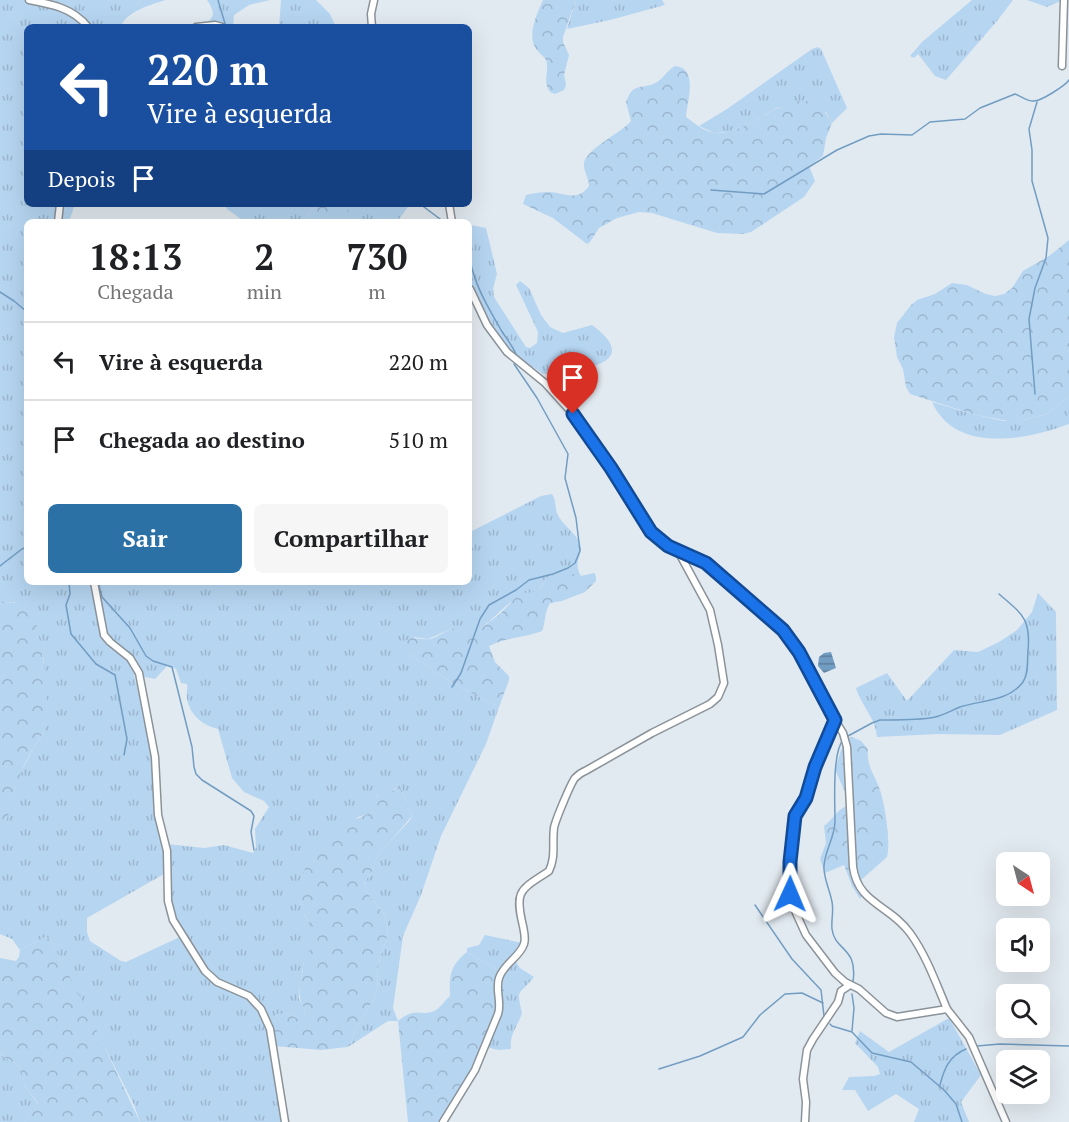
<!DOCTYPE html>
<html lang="pt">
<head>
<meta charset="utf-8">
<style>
	:root { --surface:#fff; --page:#f6f6f6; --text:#202124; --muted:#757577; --line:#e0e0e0; --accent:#2c71a6 }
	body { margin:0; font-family:"PT Serif",serif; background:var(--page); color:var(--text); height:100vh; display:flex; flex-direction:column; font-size:22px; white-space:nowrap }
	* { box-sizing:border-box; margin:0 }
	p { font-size:20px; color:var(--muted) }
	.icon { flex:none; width:33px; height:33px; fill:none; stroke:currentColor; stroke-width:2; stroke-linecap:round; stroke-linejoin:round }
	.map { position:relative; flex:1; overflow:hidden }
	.panel { position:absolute; left:24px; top:219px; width:448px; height:366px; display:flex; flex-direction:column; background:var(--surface); border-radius:9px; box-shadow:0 6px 24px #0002 }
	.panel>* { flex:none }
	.banner { position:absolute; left:24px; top:24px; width:448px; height:183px; border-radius:9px; box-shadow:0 6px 24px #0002; background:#1a4fa0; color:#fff; overflow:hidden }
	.needle { width:39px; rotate:144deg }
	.buttons { position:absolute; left:996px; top:852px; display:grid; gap:12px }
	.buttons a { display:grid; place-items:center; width:54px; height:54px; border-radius:9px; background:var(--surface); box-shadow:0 6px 24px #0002; font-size:30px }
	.pin { position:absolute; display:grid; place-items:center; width:51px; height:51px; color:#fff; margin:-62px -26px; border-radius:50% 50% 50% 0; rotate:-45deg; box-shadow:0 0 6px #0007 }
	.pin .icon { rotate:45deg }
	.me { position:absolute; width:66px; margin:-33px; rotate:1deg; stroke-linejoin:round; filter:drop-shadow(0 0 4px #0008) }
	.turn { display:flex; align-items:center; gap:21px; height:126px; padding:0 24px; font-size:27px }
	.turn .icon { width:78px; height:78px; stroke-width:2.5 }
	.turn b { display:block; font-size:42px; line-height:51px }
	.then { display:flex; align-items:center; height:57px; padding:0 24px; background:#0003; gap:12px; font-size:22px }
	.eta { display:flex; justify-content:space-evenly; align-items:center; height:102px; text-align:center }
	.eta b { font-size:36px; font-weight:700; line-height:42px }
	.primary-button { display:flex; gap:12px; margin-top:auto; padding:12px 24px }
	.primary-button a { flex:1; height:69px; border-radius:9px; background:var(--accent); color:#fff; font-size:24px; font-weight:700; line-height:69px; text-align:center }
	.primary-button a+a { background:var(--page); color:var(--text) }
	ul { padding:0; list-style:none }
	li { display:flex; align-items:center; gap:18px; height:78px; padding:0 24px; border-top:2px solid var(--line) }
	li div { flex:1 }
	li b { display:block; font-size:22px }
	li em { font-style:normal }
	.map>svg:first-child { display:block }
</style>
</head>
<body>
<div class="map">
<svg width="1069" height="1122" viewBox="0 0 1069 1122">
	<defs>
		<pattern id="grass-tufts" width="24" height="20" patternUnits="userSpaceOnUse" patternTransform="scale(1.5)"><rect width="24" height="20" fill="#b6d5f1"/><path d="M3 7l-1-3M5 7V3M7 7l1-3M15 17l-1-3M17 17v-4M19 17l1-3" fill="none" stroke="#9bb6ce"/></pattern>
		<pattern id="forest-crowns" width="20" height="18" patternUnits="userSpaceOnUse" patternTransform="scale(1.5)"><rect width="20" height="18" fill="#b6d5f1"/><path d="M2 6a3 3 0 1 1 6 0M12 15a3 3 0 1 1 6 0" fill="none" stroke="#9bb6ce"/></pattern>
		<pattern id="water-rules" width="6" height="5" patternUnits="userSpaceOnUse" patternTransform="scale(1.5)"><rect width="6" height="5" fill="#729dc2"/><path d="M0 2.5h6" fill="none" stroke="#5c7e9c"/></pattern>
	</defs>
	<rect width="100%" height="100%" fill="#e2eaf1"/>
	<g fill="url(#grass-tufts)" fill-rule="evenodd">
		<path d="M 0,0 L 166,0 C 152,4 125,12 121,27 L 27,27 L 27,204 L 75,204 L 69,222 L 27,222 L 27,582 L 470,582 L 470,532 L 541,496 L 552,494 C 557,501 554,509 559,517 C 564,526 576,533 580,544 C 584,556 572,561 581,576 L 558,573 L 545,579 C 539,598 519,594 506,606 C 495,617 482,627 470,638 L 451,629 L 428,639 L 414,637 L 408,653 L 454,684 L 499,707 L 486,744 L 441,836 L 421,895 L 403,936 L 393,1008 L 398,1021 L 388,1021 L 351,1045 C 354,1026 368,1013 375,995 C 379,987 377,976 378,967 C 380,952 391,937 387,922 C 383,907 366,899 364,882 L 371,874 L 379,851 L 389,843 L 410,820 L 412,816 L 402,791 L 397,787 L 387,796 L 376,796 L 368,814 L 358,817 L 306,870 L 302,879 L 304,915 L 313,928 L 315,936 L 314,945 L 304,961 L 299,992 L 299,999 L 305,1009 L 304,1016 L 297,1018 L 286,1013 L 270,1022 L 284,1122 L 140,1122 L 134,1105 L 50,939 L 46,937 L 20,950 L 12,939 L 0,934 L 0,838 L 18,778 L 34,747 L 43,734 L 47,722 L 43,656 L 15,602 L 0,602 ZM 168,665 L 176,669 L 181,683 L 187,684 C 188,689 186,693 187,699 C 190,715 202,725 218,729 L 232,778 L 244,792 L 264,801 L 269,807 L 255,829 L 256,848 L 253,853 L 224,845 L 204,848 L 167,844 L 157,804 L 152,746 L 134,675 L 155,679 ZM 164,874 L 168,887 L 170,914 L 182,936 L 126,962 L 121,961 L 90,941 L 87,932 L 87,918 Z"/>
		<path d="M 207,0 L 270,0 L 249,5 L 234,15 L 233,27 L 199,27 C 214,19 217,15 207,0 Z"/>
		<polygon points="281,0 316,0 330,14 336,27 279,27"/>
		<polygon points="576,0 662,0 665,5 610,20 567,29"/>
		<polygon points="972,0 1013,0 997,21 946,80 935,76 918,54 914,58 910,56 922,42"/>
		<polygon points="1027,0 1063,0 1047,7"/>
		<polygon points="818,47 821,49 847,108 832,123 826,112 779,107 745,126 729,132 714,133 699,126 727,109 812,49"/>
		<polygon points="223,204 317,204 303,222 245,222 227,209"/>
		<polygon points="334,204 410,204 397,222 358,222 359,219"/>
		<path d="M 470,225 L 486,228 L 497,274 L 493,289 L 494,297 L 526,347 L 530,348 L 537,343 L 538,332 L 516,285 L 520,281 L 529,288 L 541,315 L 550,327 L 563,333 L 592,325 C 649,367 569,371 543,374 L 533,367 L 525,367 L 503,345 L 470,291 Z"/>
		<path d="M 1069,396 L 1069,424 C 1026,440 955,454 932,402 L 976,415 L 1004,421 L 1023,420 L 1047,414 Z"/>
		<path d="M 1038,593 L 1056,612 L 1057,710 L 1000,735 L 938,734 L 877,737 C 876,719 861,705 856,688 L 887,673 L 907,701 L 954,650 L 978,652 L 999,642 L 1017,630 L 1032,612 Z"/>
		<path d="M 485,935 L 527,944 L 516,962 L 520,968 L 534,977 C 519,996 516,987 522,1013 C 518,1026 509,1034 511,1049 L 498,1050 L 487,1047 L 500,971 L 467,952 L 467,948 L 479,945 Z"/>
		<polygon points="949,1018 981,1075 961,1102 969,1122 914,1122 919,1109 896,1094 868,1111 855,1090 842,1090 849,1077 874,1076 880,1074 878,1067 855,1043 860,1031 889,1052"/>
		<polygon points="0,1053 5,1058 17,1064 21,1069 25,1086 38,1104 28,1115 25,1122 0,1122"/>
	</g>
	<g fill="url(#forest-crowns)">
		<path d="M 543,0 L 576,0 L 563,37 L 563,42 L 569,55 L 564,75 L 566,85 L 564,90 L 555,94 L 550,92 C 543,82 548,75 547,65 C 547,57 541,56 537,50 C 526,36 537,14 543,0 Z"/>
		<path d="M 675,66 C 699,68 687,101 686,117 C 694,123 704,131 714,133 C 757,137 802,66 832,123 L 826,138 L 823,156 L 809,166 L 815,181 L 804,197 L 751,232 L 743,234 L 717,233 L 652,213 L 639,212 L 617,218 L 599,228 L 590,242 L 587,244 L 553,218 L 523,204 L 526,195 C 534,193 541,192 550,192 C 565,193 578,202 589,186 C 589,178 583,171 584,163 C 586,149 621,133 631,121 L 626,102 C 634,80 642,91 657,82 C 664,78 667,70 675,66 Z"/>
		<path d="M 317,204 C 333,204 348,206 359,219 L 358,222 L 303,222 Z"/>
		<polygon points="1069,240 1069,396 1047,414 1014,422 976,415 910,394 906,387 903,369 897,357 894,337 897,323 911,305 917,300 935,294 952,283 967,285 986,294 995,296 1004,294 1012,288 1023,271 1049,256"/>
		<path d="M 564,572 L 581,576 L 594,573 L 596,576 L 596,581 L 585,592 L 562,601 L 550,603 C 544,613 546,621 542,631 C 524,638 507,637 489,646 L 495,662 L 509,676 L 509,680 L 499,707 L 454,684 L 408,653 L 403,644 C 411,633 419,641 430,639 C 439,637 449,627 458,629 C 462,630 467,634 470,637 L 501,613 L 520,593 C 533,593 541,592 545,579 L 557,573 Z"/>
		<path d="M 0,602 C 11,602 22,602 30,610 C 41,622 50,706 47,723 C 45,733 39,739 34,747 C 23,765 16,783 11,803 C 8,814 6,828 0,838 Z"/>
		<path d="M 852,737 L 861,741 L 868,749 C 866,766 875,775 880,790 C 885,804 891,843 887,857 L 860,881 L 863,894 L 860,899 L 852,886 L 844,865 L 825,873 L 820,859 L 826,843 L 824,826 C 834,818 837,809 849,805 L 847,797 L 835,769 L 845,738 Z"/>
		<path d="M 398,787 L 402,791 L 412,816 L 389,843 L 379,851 L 371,874 L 364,882 C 366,899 383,907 387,922 C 391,937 380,952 378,967 C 377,976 379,987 375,995 C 368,1013 354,1026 351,1045 L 347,1047 L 321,1050 L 274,1046 L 270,1022 L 276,1014 L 286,1013 L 297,1018 L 304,1015 L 305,1009 C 297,996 299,989 302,974 C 303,970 303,965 304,960 C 306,953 313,948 314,940 C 316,926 304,919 301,907 C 291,864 332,827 368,814 L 366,803 C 372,796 376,797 385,795 C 390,794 394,790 398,787 Z"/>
		<polygon points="46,937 50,939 89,1014 140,1122 25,1122 28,1115 38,1103 25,1086 21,1069 17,1064 5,1058 0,1053 0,958 16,961 19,957 20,950"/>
		<path d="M 467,952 L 500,971 C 501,977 504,984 504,990 C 502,1029 465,1087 446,1122 L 408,1122 L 398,1021 C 417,1005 422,1018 436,1010 C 441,1007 445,1000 450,996 C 449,974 451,965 467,952 Z"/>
	</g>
	<polygon fill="url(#water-rules)" points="831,652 836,668 824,673 818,666 819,657 824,653"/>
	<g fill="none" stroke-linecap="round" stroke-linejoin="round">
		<g stroke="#729dc2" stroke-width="1.5">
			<polyline points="218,0 226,27"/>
			<path d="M 711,190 L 764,194 L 837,150 L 869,136 L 881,134 L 912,135 L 930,122 L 965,119 L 980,108 L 1015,94 C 1021,96 1028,102 1034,101 C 1041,101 1065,86 1069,80"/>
			<polyline points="420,204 444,222"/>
			<path d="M 470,260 C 475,286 488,307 501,330 C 506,338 512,345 516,354"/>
			<polyline points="0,292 14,301 27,312"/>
			<polyline points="1035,394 1029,319 1035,288 1046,258 1048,238 1032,181 1032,150 1029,129 1037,102"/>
			<polyline points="0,566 22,549 27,547"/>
			<polyline points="69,582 70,594 66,605 71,634 96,664 115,675 127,739 124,755"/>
			<polyline points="98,582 102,597 130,628 146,656 153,661 172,667 192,747 194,767 196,774 202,780 251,811 254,816 251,832 254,850"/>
			<polyline points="452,687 461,673 480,619 489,605 516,590 529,580 553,574 568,568 575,563 580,551 576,518 565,478 568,454 537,398 514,364"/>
			<path d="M 848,736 L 872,723 L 880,720 C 896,720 914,720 930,718 C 941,717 950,711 960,707 C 981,700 1008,702 1023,682 C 1029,673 1027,661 1028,651 C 1031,618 1022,614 999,594"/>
			<path d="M 843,740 C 832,753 835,804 835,821 C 835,837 825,850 824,866 C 823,877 830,890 832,902 C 834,911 831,920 832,929 C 835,952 858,946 853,982"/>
			<polyline points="755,905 792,959 821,990 824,1016"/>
			<polyline points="852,994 854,1008 852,1031"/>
			<polyline points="830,1024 832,1026 852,1032 872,1053 911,1062 944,1090 956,1104 962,1122"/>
			<polyline points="977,1046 1000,1044 1069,1046"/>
			<polyline points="659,1069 700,1056 743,1037 760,1015 785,994 802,993 823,1003"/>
			<path d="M 940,1085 C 944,1069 949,1056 966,1049"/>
		</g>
		<defs>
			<g id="minor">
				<path d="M 29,0 C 51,4 73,8 88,27"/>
				<polyline points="196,27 215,25 222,27"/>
				<polyline points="372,27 371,14 374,0"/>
				<polyline points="1062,66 1064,0"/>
				<polyline points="449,204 452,222"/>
				<polyline points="58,222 60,204"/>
				<polyline points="470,289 487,325 507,352 545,383 573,414 611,468 646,527 668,546 706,563 778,624 794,644 835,720 815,767 805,798 795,816 790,883 790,894 796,913 806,935 835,973 845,982 859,989 886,1013 897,1017 947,1009 969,1037 1006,1122"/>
				<polyline points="94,582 104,635 110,642 130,658 139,673 155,757 158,815 167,851 168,901 173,920 205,971 217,982 249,996 261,1009 270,1029 285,1122"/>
				<path d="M 835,720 L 843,733 L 847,747 L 853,867 C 858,904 890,905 910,933 C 926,955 936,983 947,1009"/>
				<path d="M 443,1122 L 475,1070 L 498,1014 C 502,1002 495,990 499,978 C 504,963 520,957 524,944 C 526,938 524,932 523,926 C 514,889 521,890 549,871 C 556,857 552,843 554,828 C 555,821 571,783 575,778 C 578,775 582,772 587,770 L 652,733 L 710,704 L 718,697 L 724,683 L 718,645 L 710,610 L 678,551"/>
				<polyline points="805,1122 806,1102 803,1079 807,1050 813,1039 838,1002 841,991 850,985"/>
			</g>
		</defs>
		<use href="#minor" stroke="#8b9399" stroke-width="9"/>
		<use href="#minor" stroke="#fff" stroke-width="6"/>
	</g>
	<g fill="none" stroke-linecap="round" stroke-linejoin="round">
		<defs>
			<polyline id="route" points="573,414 611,468 651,532 668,546 706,563 783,630 799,652 835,720 815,767 806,798 795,816 790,862 790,894"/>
		</defs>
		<use href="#route" stroke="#114b97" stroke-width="15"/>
		<use href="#route" stroke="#1a73e8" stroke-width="10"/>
	</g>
</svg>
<div class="buttons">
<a><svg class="needle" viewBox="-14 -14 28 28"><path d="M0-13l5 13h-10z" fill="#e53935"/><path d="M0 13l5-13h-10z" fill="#757577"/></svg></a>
<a><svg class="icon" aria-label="sound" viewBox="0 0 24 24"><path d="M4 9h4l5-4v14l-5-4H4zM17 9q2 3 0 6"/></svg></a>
<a><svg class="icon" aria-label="search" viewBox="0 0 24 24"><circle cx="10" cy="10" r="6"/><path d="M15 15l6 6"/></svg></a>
<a><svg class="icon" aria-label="layers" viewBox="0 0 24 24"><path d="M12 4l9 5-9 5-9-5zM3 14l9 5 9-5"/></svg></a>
</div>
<div class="pin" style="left:573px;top:414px;background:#d93025"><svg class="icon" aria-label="arrive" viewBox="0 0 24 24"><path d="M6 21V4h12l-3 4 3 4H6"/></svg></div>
<svg class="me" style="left:790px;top:894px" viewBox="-20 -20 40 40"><path d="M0-17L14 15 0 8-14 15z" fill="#1a73e8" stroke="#fff" stroke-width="4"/></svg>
<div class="banner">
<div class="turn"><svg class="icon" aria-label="left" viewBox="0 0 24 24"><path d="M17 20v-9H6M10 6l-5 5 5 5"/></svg><div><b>220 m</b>Vire à esquerda</div></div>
<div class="then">Depois<svg class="icon" aria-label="arrive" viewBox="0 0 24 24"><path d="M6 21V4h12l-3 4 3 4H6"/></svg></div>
</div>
<section class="panel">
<div class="eta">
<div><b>18:13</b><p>Chegada</p></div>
<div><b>2</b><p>min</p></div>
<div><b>730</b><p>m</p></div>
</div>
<ul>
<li><svg class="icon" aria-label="left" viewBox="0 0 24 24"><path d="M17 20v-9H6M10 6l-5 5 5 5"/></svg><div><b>Vire à esquerda</b></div><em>220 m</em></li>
<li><svg class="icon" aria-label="arrive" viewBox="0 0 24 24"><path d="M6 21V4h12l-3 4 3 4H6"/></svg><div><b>Chegada ao destino</b></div><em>510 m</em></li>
</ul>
<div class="primary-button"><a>Sair</a><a>Compartilhar</a></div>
</section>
</div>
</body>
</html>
